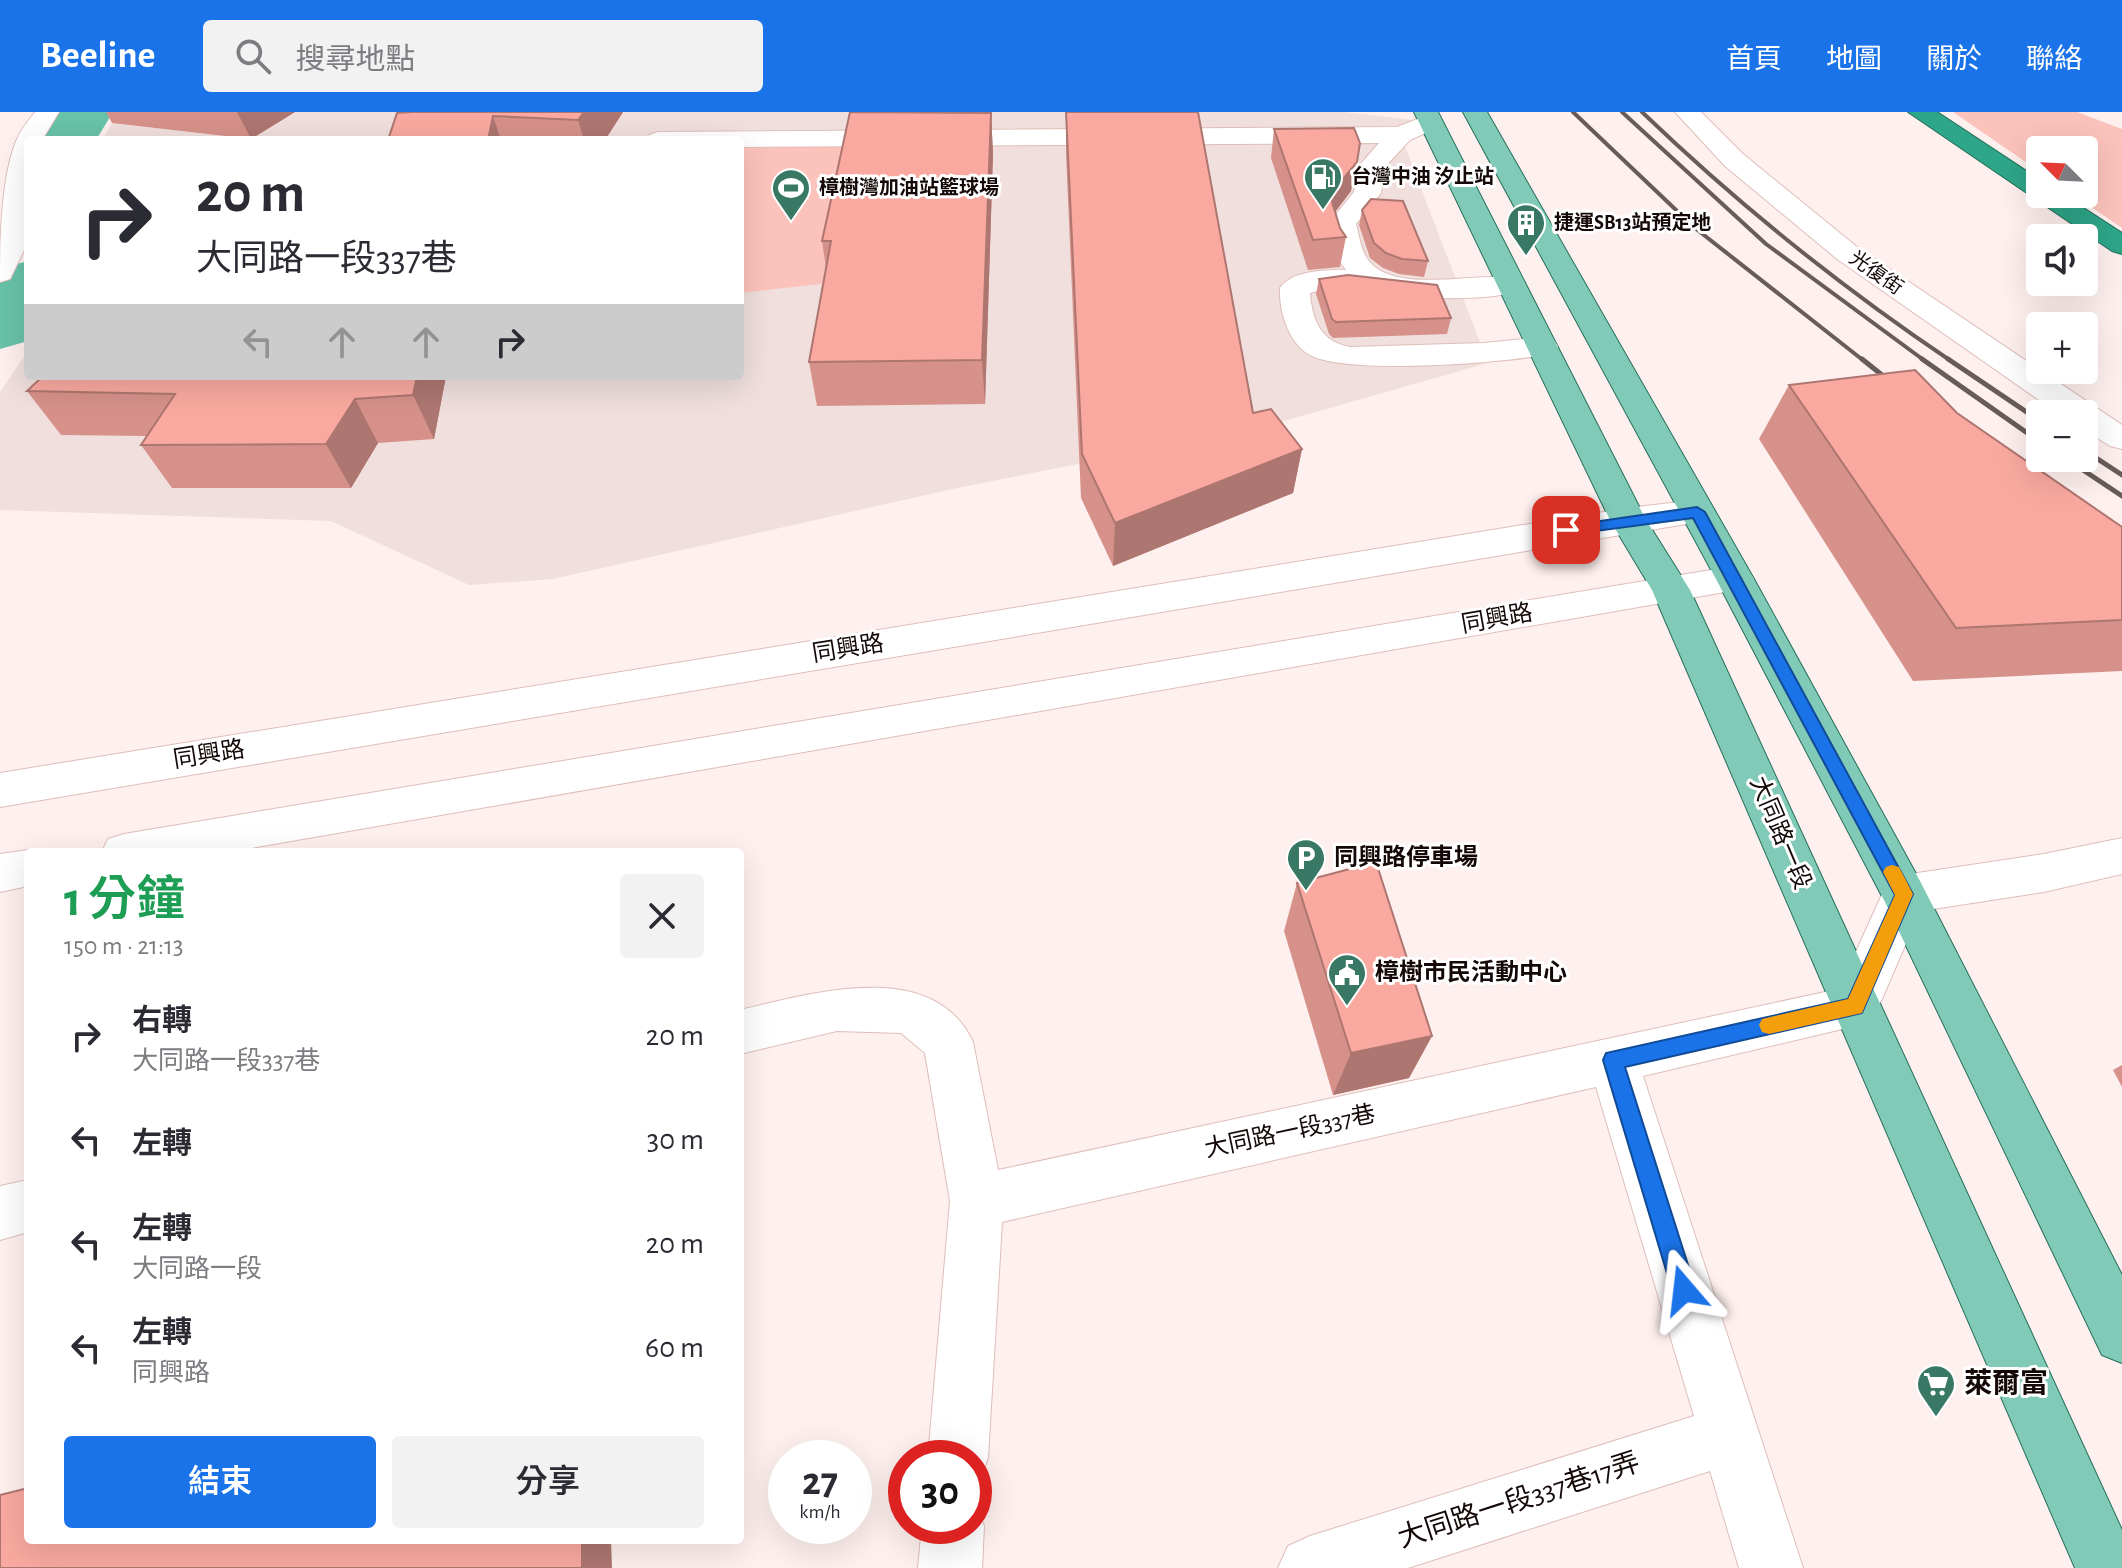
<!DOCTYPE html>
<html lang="zh-TW">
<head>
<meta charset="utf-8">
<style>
	:root { --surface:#fff; --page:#f2f2f3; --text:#2b2b33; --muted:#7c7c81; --accent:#1a73e8 }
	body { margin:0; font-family:"Alegreya Sans","Noto Sans TC",sans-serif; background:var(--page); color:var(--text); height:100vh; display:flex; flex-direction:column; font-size:30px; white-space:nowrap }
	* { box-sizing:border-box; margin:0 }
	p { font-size:26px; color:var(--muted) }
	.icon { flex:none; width:44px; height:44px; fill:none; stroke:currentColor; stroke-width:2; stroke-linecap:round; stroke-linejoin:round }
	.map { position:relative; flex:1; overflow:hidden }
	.sheet { position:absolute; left:24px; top:736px; width:720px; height:696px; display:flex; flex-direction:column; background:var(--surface); border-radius:8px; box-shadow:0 8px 32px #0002 }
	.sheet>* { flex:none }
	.banner { position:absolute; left:24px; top:24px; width:720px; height:244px; border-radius:8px; box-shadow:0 8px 32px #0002; background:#fff; color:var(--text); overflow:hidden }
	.needle { width:52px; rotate:294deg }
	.controls { position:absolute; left:2026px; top:24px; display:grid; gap:16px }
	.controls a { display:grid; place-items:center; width:72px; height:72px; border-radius:8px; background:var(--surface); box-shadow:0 8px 32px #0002; font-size:40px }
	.speed { position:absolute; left:768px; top:1328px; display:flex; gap:16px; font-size:40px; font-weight:700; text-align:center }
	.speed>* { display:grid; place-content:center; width:104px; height:104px; border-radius:50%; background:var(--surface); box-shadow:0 8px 32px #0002; line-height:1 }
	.speed small { font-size:20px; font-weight:400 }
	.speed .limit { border:12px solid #d22; background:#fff; color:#111 }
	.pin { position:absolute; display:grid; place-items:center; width:68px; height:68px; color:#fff; margin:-34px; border-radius:16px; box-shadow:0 4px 12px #0006 }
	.me { position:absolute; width:88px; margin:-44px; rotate:343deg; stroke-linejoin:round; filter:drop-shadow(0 0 6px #0008) }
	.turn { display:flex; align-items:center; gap:28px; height:168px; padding:0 40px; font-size:36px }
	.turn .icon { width:104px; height:104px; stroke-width:2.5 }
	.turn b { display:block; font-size:56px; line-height:68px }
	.lanes { display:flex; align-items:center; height:76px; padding:0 40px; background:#0003; justify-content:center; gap:40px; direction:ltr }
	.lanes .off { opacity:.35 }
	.round { display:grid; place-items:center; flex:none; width:84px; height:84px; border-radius:8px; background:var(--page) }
	.headline { display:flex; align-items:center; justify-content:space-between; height:136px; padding:0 40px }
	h1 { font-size:48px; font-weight:600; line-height:60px; color:#1e9e55 }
	.action { display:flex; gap:16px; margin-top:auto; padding:16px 40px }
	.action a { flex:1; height:92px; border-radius:8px; background:var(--accent); color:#fff; font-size:32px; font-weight:600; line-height:92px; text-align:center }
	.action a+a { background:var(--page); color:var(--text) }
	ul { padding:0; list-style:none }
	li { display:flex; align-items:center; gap:24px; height:104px; padding:0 40px }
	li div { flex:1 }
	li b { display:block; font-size:30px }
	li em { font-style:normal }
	header { display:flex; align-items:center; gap:48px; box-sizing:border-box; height:112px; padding:0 40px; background:var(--accent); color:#fff }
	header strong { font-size:38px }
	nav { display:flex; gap:44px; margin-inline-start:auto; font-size:28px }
	.search { width:560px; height:72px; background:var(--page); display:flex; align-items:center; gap:20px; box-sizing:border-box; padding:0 28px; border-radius:8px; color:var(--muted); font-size:30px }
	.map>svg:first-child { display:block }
</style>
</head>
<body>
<header>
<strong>Beeline</strong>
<div class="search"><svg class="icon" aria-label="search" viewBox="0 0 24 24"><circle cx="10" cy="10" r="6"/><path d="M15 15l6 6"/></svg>搜尋地點</div>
<nav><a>首頁</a><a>地圖</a><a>關於</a><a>聯絡</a></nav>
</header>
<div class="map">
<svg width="2122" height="1456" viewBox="0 0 2122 1456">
	<rect width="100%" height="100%" fill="#fef0ee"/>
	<polygon fill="#f0dfdc" points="295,0 1345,0 1430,10 1401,24 1488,251 1259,316 957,376 553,467 469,473 331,409 0,398 0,280 28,239 28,264 740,264 740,28 102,28 112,11 251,27"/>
	<g fill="#fcc3bc">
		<polygon points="1953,0 2077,0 2122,17 2122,116 2072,82 2084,82 2084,38 2040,38 2040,60"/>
		<polygon points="845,26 829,171 740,181 740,28 658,28"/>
	</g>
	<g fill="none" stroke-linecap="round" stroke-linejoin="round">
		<g fill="#68c3a8" fill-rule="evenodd">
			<polygon points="51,0 113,0 96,28 34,28"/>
			<polygon points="28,149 28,229 0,237 0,159 2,156"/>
		</g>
		<defs>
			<g id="minor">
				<path d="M 35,0 L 59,0 L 42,28 L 28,28 L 28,130 L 10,167 L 0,170 C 0,128 1,64 17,27 C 21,17 29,8 35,0 Z"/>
				<polygon points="1675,0 1701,0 1743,42 1857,135 2122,313 2122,337 2110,334 2084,318 2084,302 2059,302 1837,147 1725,54"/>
				<path d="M 1430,2 L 1439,5 L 1443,10 L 1439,15 L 1410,28 L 1384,56 L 1381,81 L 1356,112 C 1359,123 1361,138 1368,148 C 1396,185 1482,157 1521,167 L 1526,173 L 1521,179 C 1486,188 1439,188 1402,182 C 1371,177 1341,170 1310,181 C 1312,208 1321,230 1350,235 L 1484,231 L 1542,225 L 1553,227 L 1558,234 L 1553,241 C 1510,251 1343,264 1308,242 C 1288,230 1279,198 1280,176 C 1292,158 1326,158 1346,158 L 1337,145 L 1328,112 L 1354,80 L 1358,55 L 1379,31 L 740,35 L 740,28 L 645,28 L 649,23 L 658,20 L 1397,15 Z"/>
				<polygon points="1697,388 1710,392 1715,400 1710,408 0,695 0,661 1628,396"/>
				<polygon points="1735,454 1748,458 1754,467 1748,476 228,740 102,740 108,727 124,722"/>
				<path d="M 2122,726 L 2122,762 L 2044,780 L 1920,799 L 1872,910 L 1643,964 L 1803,1456 L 1739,1456 L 1710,1359 L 1408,1456 L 1278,1456 L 1288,1434 L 1310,1424 L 1694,1304 L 1596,975 L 1002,1110 L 988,1346 L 979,1367 L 974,1369 L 974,1346 L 928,1346 L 950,1089 L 925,941 L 901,921 L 837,919 L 740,942 L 740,898 C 810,882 933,844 973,930 L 998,1058 L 1839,877 L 1888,769 L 1904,763 L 2044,742 Z"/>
				<polygon points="28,738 35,740 28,740 28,774 0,780 0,742"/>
				<polygon points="28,1068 28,1120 0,1128 0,1074"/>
				<polygon points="974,1392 984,1414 982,1456 918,1456 922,1414 974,1414"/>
			</g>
			<g id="major">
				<polygon points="1414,0 1438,0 1646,408 1690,478 2122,1418 2122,1456 2075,1456 1652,478 1610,408"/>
				<polygon points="1463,0 1487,0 1754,467 1920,769 2122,1163 2122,1251 2102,1243 1885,790 1716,467"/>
			</g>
			<polygon id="highway" points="1908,0 1937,0 2040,68 2040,82 2062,82 2122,121 2122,142 2112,139"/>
		</defs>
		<use href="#minor" stroke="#dfbeb9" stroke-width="2"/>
		<use href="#major" stroke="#256f5b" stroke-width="2"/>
		<use href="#highway" stroke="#256f5b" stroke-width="2"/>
		<use href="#minor" fill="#fff" fill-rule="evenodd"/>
		<use href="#major" fill="#82cab8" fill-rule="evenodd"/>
		<use href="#highway" fill="#2ea688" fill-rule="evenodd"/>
		<g stroke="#685c5a" stroke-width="4">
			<polyline points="1573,0 1695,116 1864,249"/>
			<polyline points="1622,0 1766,132 1925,249"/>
			<path d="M 1642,0 C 1738,92 1841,175 1951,249"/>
		</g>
		<g stroke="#685c5a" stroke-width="5">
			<polyline points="1862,247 1897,275"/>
			<polyline points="1922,247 2040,330"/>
			<polyline points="1948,247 2040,309"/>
			<polyline points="2084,338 2122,363"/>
			<polyline points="2065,346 2122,384"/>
		</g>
	</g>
	<g fill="#d6918a">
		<polygon points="106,0 295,0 251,27 112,11"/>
		<polygon points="623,0 605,28 388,28 397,1"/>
		<polygon points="850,0 991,1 993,42 985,292 817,294 809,250 826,156 822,129"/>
		<polygon points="1066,0 1253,301 1302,337 1293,381 1113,454 1081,386 1066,41"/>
		<polygon points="1274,17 1351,79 1335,100 1340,116 1346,125 1340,155 1308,158 1271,46"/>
		<polygon points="1362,98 1428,149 1424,165 1399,162 1383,156 1370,146 1359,113"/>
		<polygon points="1319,167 1451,206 1447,222 1333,226 1329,222 1316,182"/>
		<polygon points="446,264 434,327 378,331 351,376 172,376 141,333 146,324 61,323 27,279"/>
		<polygon points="1789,273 1957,301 2122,415 2122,559 1913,569 1759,327"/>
		<polygon points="1297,771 1432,924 1409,966 1333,983 1284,819"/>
		<polygon points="2122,953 2122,975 2113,958"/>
	</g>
	<g fill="#ae7670">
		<polygon points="237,0 295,0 251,27"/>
		<polygon points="584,0 623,0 605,28 584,28 578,8"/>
		<polygon points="991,1 993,42 985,292 982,248"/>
		<polygon points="493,4 501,28 488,28"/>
		<polygon points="1357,50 1351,79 1325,113 1330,83"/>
		<polygon points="417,264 446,264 434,327 413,283"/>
		<polygon points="355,287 378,331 351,376 326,332"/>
		<polygon points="1302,337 1293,381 1113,454 1115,411"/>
		<polygon points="1432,924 1409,966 1333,983 1351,941"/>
		<polygon points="582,1428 611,1428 612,1456 582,1456"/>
	</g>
	<g fill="#f9a9a0" stroke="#ae7670" stroke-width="2">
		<polygon points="412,0 584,0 578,8 493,4 488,28 388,28 397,1"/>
		<polygon points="850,0 991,1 982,248 809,250 831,129 822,129"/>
		<polygon points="1066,0 1198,0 1253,301 1271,297 1302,337 1115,411 1082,342"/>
		<polygon points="1354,16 1360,31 1357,50 1330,83 1340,116 1346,125 1313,128 1274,17"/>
		<polygon points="1371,87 1403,89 1428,149 1402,147 1386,141 1374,131 1362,98"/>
		<polygon points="1348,163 1437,173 1451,206 1336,210 1332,207 1319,167"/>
		<polygon points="1915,258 1957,301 2122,415 2122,508 1956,516 1789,273"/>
		<polygon points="43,264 417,264 413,283 355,287 326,332 141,333 175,282 27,279"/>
		<polygon points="1376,750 1432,924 1351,941 1297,771"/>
		<polygon points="28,1376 28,1428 582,1428 582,1456 0,1456 0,1383"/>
	</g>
	<polygon fill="#1a73e8" stroke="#114b97" stroke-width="2" points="1697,395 1705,400 1913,782 1862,901 1625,955 1696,1178 1692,1187 1684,1190 1676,1187 1672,1178 1603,948 1606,941 1848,887 1895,783 1693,406 1566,423 1558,418 1566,414"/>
	<polygon fill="#f59e0b" points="1892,753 1899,755 1913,782 1862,901 1769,922 1762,920 1759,913 1762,907 1848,887 1895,783 1883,760 1886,755"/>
	<defs>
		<symbol id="fuel-pin" viewBox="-11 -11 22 30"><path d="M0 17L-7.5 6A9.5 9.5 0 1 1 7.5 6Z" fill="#387865" stroke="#fff"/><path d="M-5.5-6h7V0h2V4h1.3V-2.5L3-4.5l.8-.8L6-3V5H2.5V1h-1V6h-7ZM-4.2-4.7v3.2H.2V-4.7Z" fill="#fff"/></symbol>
		<symbol id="stadium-pin" viewBox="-11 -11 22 30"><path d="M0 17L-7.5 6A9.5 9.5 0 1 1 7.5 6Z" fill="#387865" stroke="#fff"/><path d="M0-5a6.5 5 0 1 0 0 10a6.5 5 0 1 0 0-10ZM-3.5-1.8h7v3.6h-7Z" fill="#fff"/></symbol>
		<symbol id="building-pin" viewBox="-11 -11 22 30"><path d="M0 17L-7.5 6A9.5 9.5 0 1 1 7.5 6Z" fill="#387865" stroke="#fff"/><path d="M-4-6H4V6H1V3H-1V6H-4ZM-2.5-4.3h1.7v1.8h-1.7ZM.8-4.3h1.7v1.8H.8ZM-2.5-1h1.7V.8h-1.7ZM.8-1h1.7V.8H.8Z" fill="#fff"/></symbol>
		<symbol id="parking-pin" viewBox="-11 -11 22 30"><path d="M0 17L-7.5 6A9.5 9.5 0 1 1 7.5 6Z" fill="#387865" stroke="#fff"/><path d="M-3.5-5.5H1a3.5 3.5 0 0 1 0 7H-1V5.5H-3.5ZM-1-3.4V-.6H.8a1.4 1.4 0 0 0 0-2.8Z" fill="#fff"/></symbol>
		<symbol id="civic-pin" viewBox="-11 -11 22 30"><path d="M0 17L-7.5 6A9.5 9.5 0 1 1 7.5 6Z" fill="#387865" stroke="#fff"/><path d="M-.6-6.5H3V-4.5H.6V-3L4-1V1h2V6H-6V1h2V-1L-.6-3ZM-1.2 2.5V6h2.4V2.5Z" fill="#fff"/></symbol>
		<symbol id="supermarket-pin" viewBox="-11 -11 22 30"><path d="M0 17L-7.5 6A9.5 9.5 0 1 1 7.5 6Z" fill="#387865" stroke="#fff"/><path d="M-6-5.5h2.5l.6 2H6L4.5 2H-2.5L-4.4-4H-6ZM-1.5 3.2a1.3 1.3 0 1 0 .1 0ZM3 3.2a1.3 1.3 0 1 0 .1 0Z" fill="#fff"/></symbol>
	</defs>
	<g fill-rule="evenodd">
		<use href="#fuel-pin" x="1301" y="43" width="44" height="60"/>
		<use href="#stadium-pin" x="769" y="54" width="44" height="60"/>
		<use href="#building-pin" x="1504" y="89" width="44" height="60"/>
		<use href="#parking-pin" x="1284" y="724" width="44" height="60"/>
		<use href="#civic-pin" x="1325" y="839" width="44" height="60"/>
		<use href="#supermarket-pin" x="1914" y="1250" width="44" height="60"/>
	</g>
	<g text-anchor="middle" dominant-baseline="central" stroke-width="6" stroke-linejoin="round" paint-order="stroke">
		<g font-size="20" font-weight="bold" fill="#140908" stroke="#fff" text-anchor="start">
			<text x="1351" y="65">台灣中油 汐止站</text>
			<text x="819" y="76">樟樹灣加油站籃球場</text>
			<text x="1554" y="111">捷運SB13站預定地</text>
		</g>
		<g font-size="20" fill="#140908" stroke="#fff">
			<text transform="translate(1876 161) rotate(35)">光復街</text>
		</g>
		<g font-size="24" fill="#140908" stroke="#fff">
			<text transform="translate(1497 507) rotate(-10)">同興路</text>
			<text transform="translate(848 537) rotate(-9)">同興路</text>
			<text transform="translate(209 643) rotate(-9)">同興路</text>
			<text transform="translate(1780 721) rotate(67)">大同路一段</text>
			<text transform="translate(1290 1020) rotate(-12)">大同路一段337巷</text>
		</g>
		<g font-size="24" font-weight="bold" fill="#140908" stroke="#fff" text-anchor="start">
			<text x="1334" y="746">同興路停車場</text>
			<text x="1375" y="861">樟樹市民活動中心</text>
		</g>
		<g font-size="28" font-weight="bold" fill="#140908" stroke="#fff" text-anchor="start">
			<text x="1964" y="1272">萊爾富</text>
		</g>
		<g font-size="28" fill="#140908" stroke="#fff">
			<text transform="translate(1519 1389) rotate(-18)">大同路一段337巷17弄</text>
		</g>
	</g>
</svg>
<div class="controls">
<a><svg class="needle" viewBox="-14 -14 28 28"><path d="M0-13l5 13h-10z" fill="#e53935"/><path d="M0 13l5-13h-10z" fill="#7c7c81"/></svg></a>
<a><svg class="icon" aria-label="sound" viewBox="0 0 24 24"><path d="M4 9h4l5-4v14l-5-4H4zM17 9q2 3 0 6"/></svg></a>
<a>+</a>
<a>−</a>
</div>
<div class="speed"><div>27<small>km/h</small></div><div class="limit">30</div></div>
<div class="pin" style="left:1566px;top:418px;background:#d93025"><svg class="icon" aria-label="arrive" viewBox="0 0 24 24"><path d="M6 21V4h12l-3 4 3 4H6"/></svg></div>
<svg class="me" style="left:1684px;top:1178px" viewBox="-20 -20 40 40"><path d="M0-17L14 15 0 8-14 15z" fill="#1a73e8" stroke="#fff" stroke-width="4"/></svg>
<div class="banner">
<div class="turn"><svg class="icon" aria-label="right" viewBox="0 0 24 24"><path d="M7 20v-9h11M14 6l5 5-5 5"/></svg><div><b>20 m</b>大同路一段337巷</div></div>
<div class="lanes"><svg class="icon off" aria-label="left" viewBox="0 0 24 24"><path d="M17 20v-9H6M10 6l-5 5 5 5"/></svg><svg class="icon off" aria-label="ahead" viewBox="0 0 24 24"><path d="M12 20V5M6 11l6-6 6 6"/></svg><svg class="icon off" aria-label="ahead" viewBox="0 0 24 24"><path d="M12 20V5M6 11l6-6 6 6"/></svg><svg class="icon" aria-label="right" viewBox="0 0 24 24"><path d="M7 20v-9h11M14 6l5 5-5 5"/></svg></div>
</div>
<section class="sheet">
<div class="headline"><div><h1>1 分鐘</h1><p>150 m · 21:13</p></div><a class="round"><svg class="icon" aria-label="close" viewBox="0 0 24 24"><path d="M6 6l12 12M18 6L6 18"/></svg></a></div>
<ul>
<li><svg class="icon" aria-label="right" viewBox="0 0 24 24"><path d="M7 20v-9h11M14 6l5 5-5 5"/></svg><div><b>右轉</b><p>大同路一段337巷</p></div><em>20 m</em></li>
<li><svg class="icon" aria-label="left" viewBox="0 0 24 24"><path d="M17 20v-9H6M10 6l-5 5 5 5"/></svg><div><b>左轉</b></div><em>30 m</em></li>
<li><svg class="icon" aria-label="left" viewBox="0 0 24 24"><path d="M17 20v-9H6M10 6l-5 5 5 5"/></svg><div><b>左轉</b><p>大同路一段</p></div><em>20 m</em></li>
<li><svg class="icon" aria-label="left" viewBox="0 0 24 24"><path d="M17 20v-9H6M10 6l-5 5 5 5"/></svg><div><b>左轉</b><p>同興路</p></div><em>60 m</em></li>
</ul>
<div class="action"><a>結束</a><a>分享</a></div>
</section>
</div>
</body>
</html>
